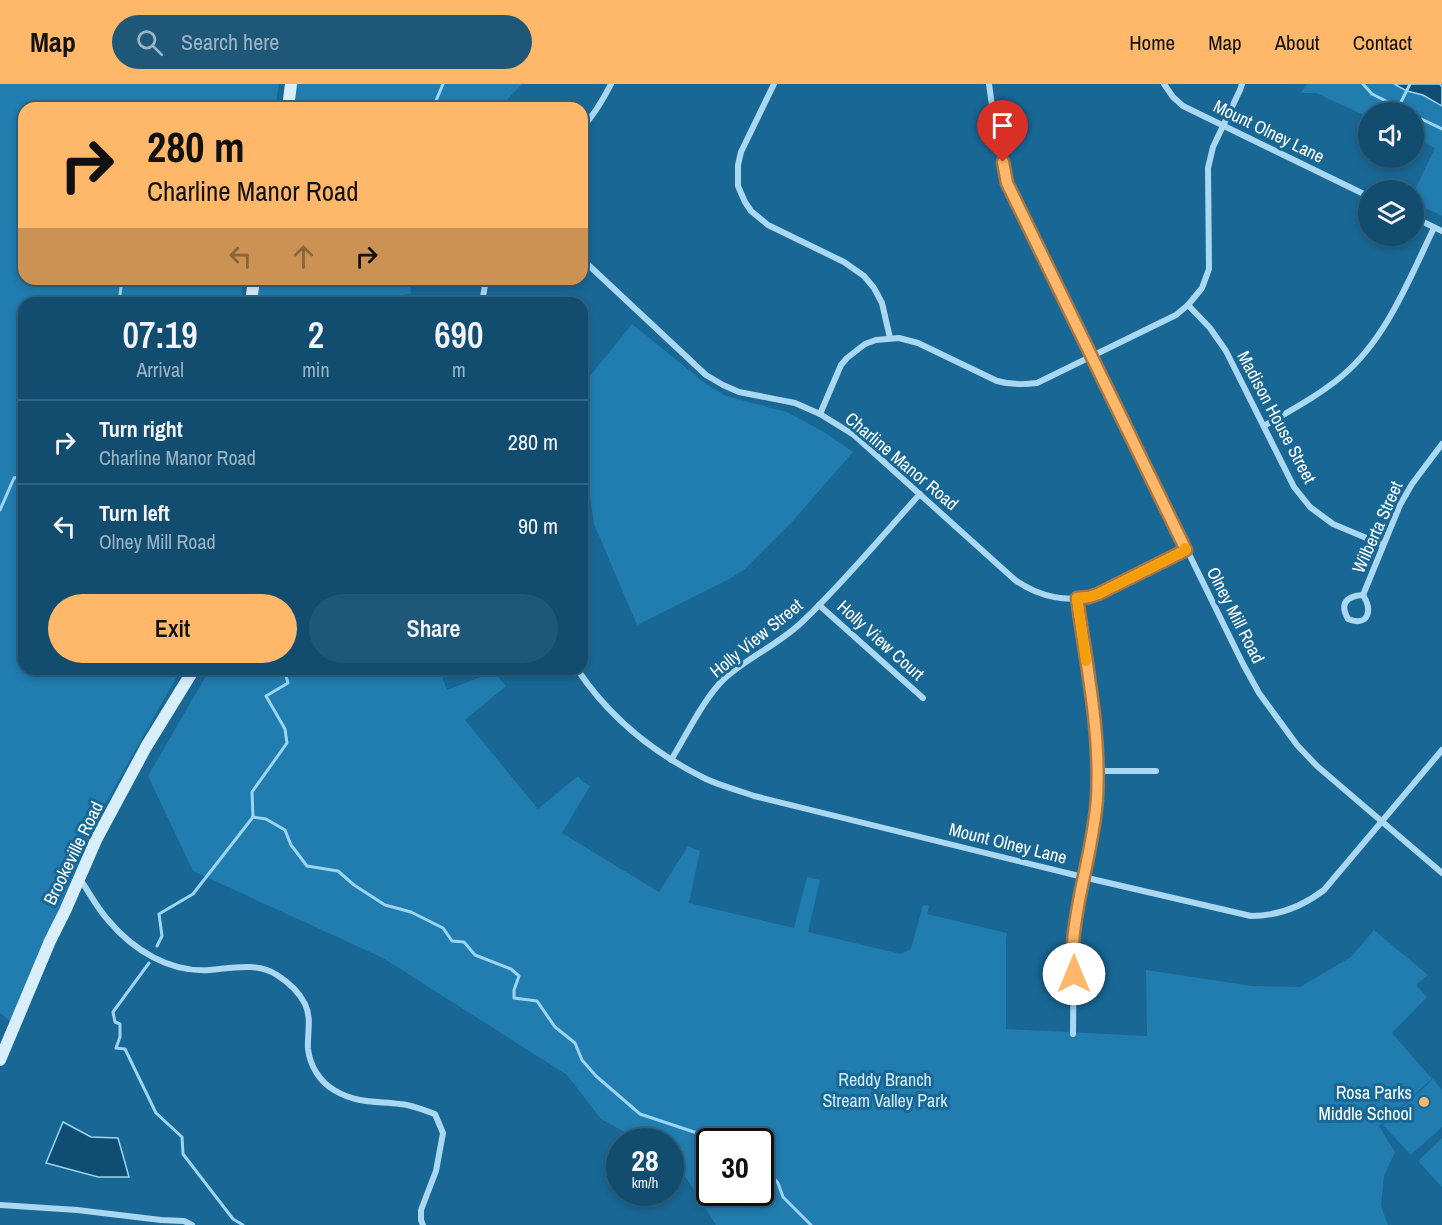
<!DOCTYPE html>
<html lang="en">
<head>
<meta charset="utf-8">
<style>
	:root { --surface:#124d70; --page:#1f5778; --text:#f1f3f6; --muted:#9cb4c3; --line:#316483; --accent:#ffb769 }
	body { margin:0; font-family:"Archivo Narrow",sans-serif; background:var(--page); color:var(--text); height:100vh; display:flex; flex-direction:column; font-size:22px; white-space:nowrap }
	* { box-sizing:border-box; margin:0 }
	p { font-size:20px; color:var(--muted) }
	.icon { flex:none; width:33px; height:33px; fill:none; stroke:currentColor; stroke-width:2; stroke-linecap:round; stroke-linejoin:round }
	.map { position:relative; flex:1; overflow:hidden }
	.drawer { position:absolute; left:18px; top:213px; width:570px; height:378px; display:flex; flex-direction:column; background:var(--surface); border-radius:18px; box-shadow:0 3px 9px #0003,0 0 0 2px var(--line) }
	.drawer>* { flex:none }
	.banner { position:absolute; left:18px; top:18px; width:570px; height:183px; border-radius:18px; box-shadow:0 3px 9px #0003,0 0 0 2px var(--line); background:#ffb769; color:#111; overflow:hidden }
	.fabs { position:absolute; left:1358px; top:18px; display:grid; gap:12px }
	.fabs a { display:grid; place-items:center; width:66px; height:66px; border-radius:50%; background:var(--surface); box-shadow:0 3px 9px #0003,0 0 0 2px var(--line); font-size:30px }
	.speed { position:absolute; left:606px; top:1044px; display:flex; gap:12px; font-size:30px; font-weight:700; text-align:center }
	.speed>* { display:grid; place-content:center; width:78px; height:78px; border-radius:50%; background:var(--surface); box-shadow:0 3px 9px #0003,0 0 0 2px var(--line); line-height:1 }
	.speed small { font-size:15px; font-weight:400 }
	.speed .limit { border:3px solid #111; border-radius:9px; background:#fff; color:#111 }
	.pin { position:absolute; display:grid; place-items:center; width:51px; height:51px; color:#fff; margin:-62px -26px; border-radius:50% 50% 50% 0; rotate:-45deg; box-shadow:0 0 6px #0007 }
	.pin .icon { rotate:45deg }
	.me { position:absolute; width:66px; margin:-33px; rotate:0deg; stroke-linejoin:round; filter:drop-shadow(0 0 4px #0008) }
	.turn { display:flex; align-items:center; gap:21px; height:126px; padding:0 30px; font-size:27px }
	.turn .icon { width:78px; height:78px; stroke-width:2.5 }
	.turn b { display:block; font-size:42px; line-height:51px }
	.lanes { display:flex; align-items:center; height:57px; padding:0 30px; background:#0003; justify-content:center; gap:30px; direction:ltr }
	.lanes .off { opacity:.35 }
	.eta { display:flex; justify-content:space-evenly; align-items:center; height:102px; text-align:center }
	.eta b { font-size:36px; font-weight:600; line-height:42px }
	.button { display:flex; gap:12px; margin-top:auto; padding:12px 30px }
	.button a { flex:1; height:69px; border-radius:36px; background:var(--accent); color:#111; font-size:24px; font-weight:600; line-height:69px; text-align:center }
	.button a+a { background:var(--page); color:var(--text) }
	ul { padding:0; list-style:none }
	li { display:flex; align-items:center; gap:18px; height:84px; padding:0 30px; border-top:2px solid var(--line) }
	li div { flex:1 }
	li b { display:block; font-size:22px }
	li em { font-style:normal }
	header { display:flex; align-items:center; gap:36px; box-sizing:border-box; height:84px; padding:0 30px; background:var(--accent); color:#111 }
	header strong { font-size:28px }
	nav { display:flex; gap:33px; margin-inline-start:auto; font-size:21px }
	.search { width:420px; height:54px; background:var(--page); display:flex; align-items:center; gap:15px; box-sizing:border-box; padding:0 21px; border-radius:33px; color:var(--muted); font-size:22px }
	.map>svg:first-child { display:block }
</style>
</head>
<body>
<header>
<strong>Map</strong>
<div class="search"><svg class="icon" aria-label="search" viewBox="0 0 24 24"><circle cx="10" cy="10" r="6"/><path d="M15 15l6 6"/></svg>Search here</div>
<nav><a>Home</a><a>Map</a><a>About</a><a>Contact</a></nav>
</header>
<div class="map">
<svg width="1442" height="1141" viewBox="0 0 1442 1141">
	<rect width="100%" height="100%" fill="#186795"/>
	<g fill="#217caf" fill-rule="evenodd">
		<polygon points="0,0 279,0 275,24 24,24 24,195 243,195 241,219 24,219 24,585 181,585 101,727 10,937 0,929"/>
		<polygon points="290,0 522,0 499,24 288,24"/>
		<polygon points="1307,0 1442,0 1442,132 1413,118 1413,110 1435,64 1413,53 1413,28 1368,28 1368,33 1316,9 1301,9"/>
		<polygon points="255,195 410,195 411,210 362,215 362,219 251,219"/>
		<polygon points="632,240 706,300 726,312 787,328 824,348 853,368 790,440 745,485 731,494 637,541 594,440 582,358 582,302"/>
		<path d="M 210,585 L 439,585 L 447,606 L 497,587 L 499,594 L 506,602 L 465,636 L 538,725 L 578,692 L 583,698 L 590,702 L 562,749 L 659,808 L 688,762 L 700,767 L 689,819 L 794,844 L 807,793 L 820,796 L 808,848 L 901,870 L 911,865 L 923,821 L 929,822 L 927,830 L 1007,849 L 1006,855 L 1006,945 L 1147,952 L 1146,886 L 1252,902 L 1300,903 L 1351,873 L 1374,846 L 1428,891 L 1416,901 L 1427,913 L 1392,949 L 1432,995 L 1379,1042 L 1395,1068 L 1384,1092 L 1381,1122 L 1388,1141 L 716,1141 L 671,1070 L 670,1058 L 650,1057 L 635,1054 L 601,1035 L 567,991 L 383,874 L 193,787 L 148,692 ZM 710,1058 L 760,1058 L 760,1108 L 710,1108 Z"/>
		<polygon points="1433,995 1442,1006 1442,1043 1411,1071 1383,1041"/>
		<polygon points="1442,1054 1442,1103 1418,1077"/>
	</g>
	<g fill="#104d73" stroke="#9cd5f3" stroke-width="1.5">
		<polygon points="1394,0 1440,0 1442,3 1442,22 1423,11 1407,7"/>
		<polygon points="63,1038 91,1053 118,1054 129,1093 98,1093 46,1079"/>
	</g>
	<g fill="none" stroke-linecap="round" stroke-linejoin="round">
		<g stroke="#9cd5f3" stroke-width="3">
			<polyline points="1363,0 1372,10 1408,28"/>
			<polyline points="433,24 443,0"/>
			<polyline points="1398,24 1410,0"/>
			<polyline points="1413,31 1442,45"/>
			<polyline points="119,219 121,203 128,195"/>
			<polyline points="0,426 14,394 24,392"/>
			<polyline points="253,733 266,735 285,746 291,761 307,782 338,787 354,801 385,821 411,828 443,844 452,857 464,858 475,871 511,885 519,892 514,906 514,914 537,917 555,943 575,959 582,976 596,992 640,1030 724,1058"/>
			<polyline points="157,862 162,852 159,830 193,810 253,733 252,708 287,659 285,645 266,612 288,599 284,585"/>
			<polyline points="149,879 113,928 115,938 120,940 120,953 116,964 125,965 156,1029 182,1053 183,1070 233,1135 243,1141"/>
			<polyline points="760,1080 768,1084 771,1091 778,1099 783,1113 811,1141"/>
		</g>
		<g stroke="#aad7f1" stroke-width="6">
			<polyline points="774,0 741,68 738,81 738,102 745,118 751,127 768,141 844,178 864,192 874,204 882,219 890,254"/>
			<polyline points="989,0 994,36 1007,99 1243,580 1259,609 1297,661 1317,682 1442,789"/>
			<polyline points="1164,0 1173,13 1183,22 1368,112"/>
			<path d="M 582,44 C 594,31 603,16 611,0"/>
			<polyline points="1413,133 1442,147"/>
			<path d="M 582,175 L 706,291 L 723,301 L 739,308 L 795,319 L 820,330 L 854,351 L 1015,496 C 1039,513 1069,520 1098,510 L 1186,466"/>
			<polyline points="482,219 486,195"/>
			<polyline points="1188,221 1210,244 1226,267 1294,403 1310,423 1333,440 1383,461"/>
			<path d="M 820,330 L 841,281 L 847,274 L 865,260 L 876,256 L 899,254 L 918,259 L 997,297 C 1011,301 1022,301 1037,299 L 1176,231 L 1188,221 L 1202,204 L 1209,185 L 1208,84 L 1213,63 L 1240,6 L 1242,0"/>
			<path d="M 1264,342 C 1291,326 1318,312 1342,292 C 1387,254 1409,195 1434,144"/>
			<polyline points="1363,511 1400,421 1412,400 1442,360"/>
			<path d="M 1363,511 C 1373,527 1368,543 1348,535 C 1339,519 1347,512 1363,511 Z"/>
			<polyline points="819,521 923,614"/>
			<path d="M 577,585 C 609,633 655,670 706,695 C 721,702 738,706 754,712 L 1083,793 L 1251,832 C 1279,832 1303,822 1324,806 L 1442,666"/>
			<path d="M 671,676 C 686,652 704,614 724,595 C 748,573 778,561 802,538 C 844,498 881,453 920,410"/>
			<polyline points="1098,687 1156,687"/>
			<path d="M 80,795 C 89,808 97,824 108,836 C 133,866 170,889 210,886 C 232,884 257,878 277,891 C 288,898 299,908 305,920 C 312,934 307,950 308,965 C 310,982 320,998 334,1006 C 357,1020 376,1017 400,1020 C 412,1021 424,1026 435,1030 L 443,1049 L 436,1087 L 421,1126 L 421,1136 L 423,1141"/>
			<polyline points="1073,950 1074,850 1083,793 1095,741 1098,687 1096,651 1077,514"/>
			<polyline points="0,1121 77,1126 161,1136 184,1137 192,1141"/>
		</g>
		<g stroke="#d8eefb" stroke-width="12">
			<polyline points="288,24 291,0"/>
			<polyline points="251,219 254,195"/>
			<polyline points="0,976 50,857 65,827 96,756 146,663 194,585"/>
		</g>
	</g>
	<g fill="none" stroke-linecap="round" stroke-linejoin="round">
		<defs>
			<path id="route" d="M 1003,78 L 1007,99 L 1186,466 L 1098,510 L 1089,513 L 1077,514 C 1086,580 1101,647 1097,714 C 1094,760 1079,803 1074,849 C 1072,862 1074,876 1074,890"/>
		</defs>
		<use href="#route" stroke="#a67744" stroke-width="15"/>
		<use href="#route" stroke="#ffb769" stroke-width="10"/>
		<polyline stroke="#f59e0b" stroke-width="10" points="1086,577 1077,514 1089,513 1098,510 1186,466 1185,464"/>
	</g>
	<circle fill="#ffb769" stroke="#186795" stroke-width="2" cx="1424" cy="1018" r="6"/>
	<g text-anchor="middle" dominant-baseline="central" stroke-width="6" stroke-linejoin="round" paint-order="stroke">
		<g font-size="18" fill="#fff" stroke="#186795">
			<text transform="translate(1269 47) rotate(26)">Mount Olney Lane</text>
			<text transform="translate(1277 333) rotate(62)">Madison House Street</text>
			<text transform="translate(902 377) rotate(40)">Charline Manor Road</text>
			<text transform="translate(1377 443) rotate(-66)">Wilberta Street</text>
			<text transform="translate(1236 531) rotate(63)">Olney Mill Road</text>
			<text transform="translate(756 554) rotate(-39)">Holly View Street</text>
			<text transform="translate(881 556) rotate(42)">Holly View Court</text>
			<text transform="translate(1008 759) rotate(14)">Mount Olney Lane</text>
			<text transform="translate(73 769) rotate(-64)">Brookeville Road</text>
		</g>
		<g font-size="18" fill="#d1ecfc" stroke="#186795">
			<text x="885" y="995">Reddy Branch<tspan x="885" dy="21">Stream Valley Park</tspan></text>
		</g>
		<g font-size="18" fill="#fff" stroke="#186795" text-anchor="end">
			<text x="1412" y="1008">Rosa Parks<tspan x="1412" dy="21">Middle School</tspan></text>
		</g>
	</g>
</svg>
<div class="fabs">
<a><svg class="icon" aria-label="sound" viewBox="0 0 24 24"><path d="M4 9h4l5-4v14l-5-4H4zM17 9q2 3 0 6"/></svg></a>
<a><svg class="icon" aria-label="layers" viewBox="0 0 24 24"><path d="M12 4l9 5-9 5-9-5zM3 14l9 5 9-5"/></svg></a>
</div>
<div class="speed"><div>28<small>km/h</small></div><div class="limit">30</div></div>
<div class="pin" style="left:1003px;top:78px;background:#d93025"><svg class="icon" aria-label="arrive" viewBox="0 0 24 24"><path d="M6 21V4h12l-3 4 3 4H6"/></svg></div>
<svg class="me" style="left:1074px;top:890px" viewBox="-20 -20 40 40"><circle r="19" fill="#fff"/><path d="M0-13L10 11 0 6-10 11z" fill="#ffb769"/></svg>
<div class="banner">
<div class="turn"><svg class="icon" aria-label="right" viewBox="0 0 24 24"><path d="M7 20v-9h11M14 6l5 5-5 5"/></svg><div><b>280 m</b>Charline Manor Road</div></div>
<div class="lanes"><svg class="icon off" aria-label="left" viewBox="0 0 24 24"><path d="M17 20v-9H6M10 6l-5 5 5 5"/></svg><svg class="icon off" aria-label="ahead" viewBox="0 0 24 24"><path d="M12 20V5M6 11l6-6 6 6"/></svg><svg class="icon" aria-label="right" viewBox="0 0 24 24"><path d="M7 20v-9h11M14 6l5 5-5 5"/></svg></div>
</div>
<section class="drawer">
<div class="eta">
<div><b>07:19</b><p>Arrival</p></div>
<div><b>2</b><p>min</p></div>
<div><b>690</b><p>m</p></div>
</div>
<ul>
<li><svg class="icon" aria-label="right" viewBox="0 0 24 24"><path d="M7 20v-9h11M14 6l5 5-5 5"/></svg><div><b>Turn right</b><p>Charline Manor Road</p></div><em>280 m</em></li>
<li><svg class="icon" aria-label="left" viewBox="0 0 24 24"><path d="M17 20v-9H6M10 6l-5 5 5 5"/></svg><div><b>Turn left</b><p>Olney Mill Road</p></div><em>90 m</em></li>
</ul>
<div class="button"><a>Exit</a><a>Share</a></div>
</section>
</div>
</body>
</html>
